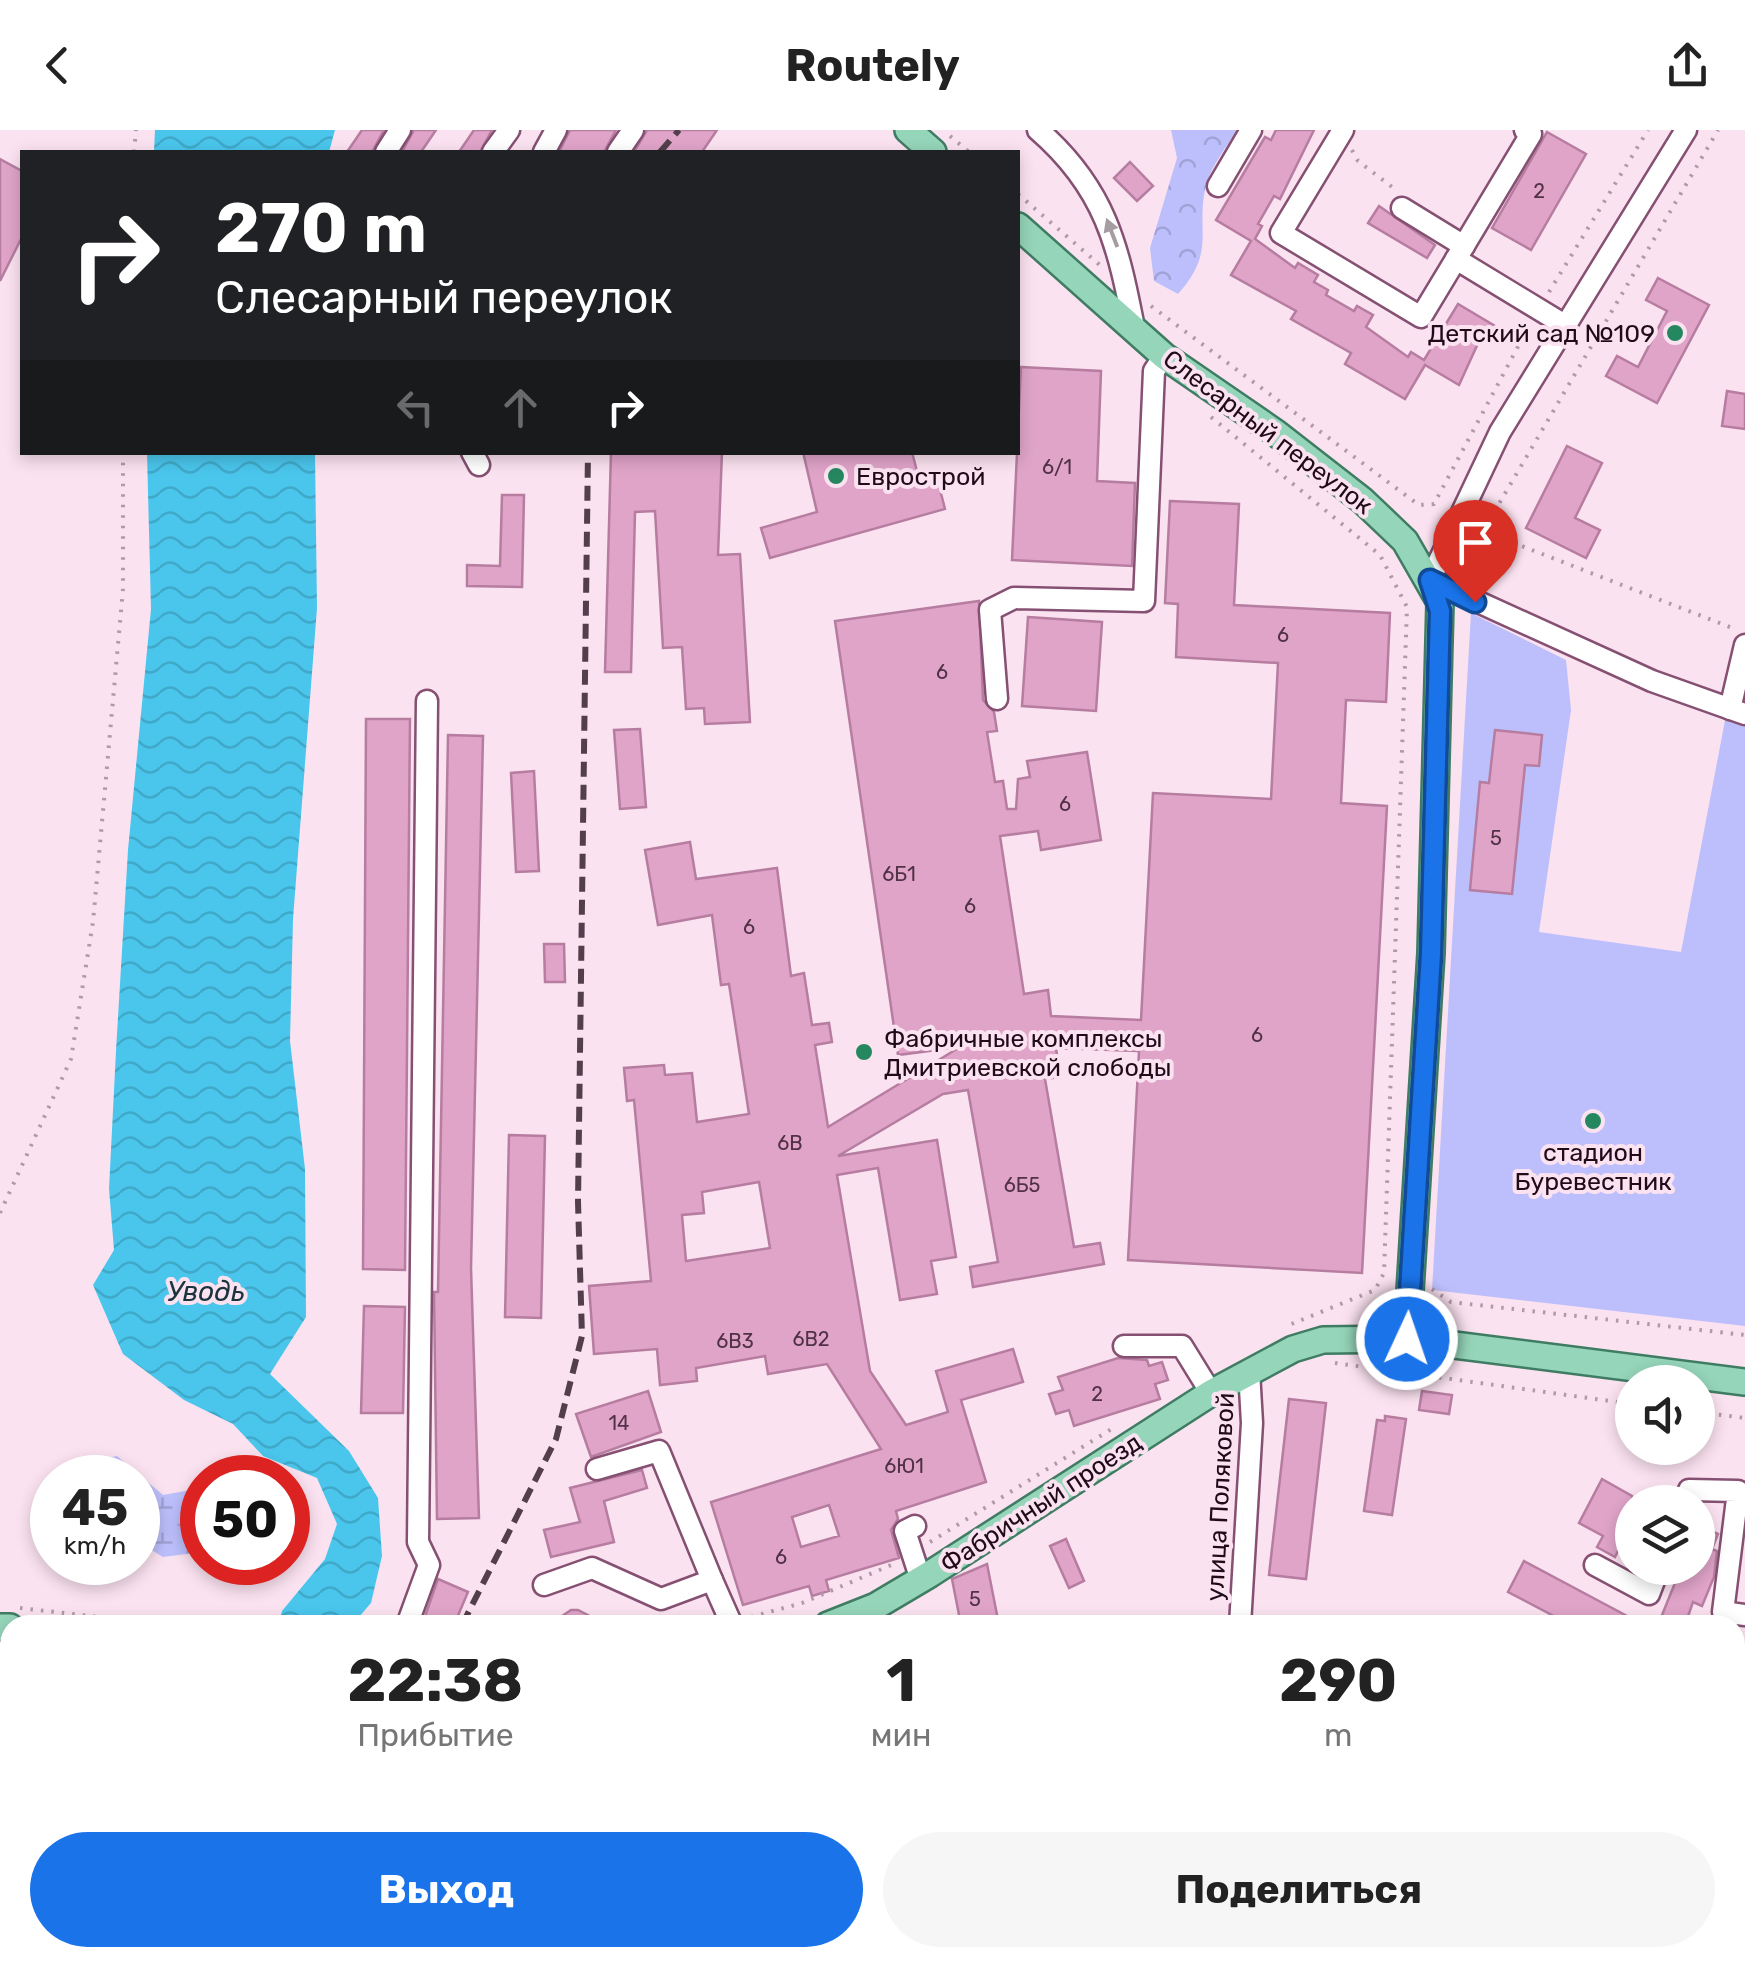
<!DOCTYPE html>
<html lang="ru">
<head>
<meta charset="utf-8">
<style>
	:root { --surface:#fff; --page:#f6f6f6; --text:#222; --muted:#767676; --accent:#1a73e8 }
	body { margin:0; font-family:Rubik,sans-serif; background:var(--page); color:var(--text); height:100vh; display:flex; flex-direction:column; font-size:38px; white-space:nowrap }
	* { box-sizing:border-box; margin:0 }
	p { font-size:32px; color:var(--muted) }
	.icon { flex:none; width:55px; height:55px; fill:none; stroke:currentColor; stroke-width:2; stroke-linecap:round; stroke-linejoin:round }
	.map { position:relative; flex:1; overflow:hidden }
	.sheet { position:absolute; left:0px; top:1485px; width:1745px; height:352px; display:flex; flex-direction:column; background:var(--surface); border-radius:30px 30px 0 0; box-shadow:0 5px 15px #0003 }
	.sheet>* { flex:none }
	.hud { position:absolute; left:20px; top:20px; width:1000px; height:305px; border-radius:0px; box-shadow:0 5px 15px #0003; background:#202124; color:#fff; overflow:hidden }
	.tools { position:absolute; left:1615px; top:1235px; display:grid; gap:20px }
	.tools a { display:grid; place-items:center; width:100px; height:100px; border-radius:50%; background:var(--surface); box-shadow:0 5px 15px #0003; font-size:50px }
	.speed { position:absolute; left:30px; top:1325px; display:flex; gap:20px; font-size:50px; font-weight:700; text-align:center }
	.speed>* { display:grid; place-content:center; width:130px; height:130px; border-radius:50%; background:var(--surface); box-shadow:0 5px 15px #0003; line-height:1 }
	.speed small { font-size:25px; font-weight:400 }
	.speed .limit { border:15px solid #d22; background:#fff; color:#111 }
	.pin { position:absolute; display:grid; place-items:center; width:85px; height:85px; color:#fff; margin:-102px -42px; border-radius:50% 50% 50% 0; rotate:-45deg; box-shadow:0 0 10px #0007 }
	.pin .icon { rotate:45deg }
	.me { position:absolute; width:110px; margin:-55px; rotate:3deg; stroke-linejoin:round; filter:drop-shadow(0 0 8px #0008) }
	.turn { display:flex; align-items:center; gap:35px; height:210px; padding:0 30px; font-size:45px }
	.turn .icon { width:130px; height:130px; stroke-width:2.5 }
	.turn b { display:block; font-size:70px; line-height:85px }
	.lanes { display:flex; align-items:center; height:95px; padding:0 30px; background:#0003; justify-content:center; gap:50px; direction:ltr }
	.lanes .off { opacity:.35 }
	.eta { display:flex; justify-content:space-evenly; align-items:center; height:170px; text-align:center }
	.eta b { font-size:60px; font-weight:700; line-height:70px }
	.cta { display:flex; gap:20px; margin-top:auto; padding:20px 30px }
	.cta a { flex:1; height:115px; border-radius:60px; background:var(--accent); color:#fff; font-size:40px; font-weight:700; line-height:115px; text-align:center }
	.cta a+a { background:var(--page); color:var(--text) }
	header { display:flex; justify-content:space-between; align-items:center; height:130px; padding:0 30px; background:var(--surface); font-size:45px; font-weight:700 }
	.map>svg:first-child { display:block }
</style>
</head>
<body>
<header><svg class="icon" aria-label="back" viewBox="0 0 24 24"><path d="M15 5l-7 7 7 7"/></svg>Routely<svg class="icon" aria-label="share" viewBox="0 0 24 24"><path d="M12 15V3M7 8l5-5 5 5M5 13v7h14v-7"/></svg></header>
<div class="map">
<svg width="1745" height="1836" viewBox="0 0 1745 1836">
	<defs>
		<pattern id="forest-crowns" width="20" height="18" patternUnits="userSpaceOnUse" patternTransform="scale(2.5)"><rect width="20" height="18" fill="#bcbffb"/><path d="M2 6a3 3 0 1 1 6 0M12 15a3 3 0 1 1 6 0" fill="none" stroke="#a1a3d7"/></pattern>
		<pattern id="wetland-marsh" width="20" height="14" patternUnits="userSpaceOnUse" patternTransform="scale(2.5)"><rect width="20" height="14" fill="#bcbffb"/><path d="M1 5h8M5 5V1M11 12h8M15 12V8" fill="none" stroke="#a1a3d7"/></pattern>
		<pattern id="water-waves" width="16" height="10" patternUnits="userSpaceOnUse" patternTransform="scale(2.5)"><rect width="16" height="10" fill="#4ac6ec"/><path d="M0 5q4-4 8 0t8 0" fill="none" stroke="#40a9ca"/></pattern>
	</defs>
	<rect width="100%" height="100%" fill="#fbe2f0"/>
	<path fill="url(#forest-crowns)" d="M 1171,0 L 1237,0 C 1227,17 1211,36 1206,55 C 1195,103 1217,120 1178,164 L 1154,151 L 1150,118 L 1177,28 Z"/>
	<polygon fill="url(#wetland-marsh)" points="117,1326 163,1365 202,1358 202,1422 163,1427 138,1412 138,1348 74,1347 75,1335"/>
	<polygon fill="#bcbffb" points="1471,483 1566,530 1571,580 1539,802 1681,822 1726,585 1745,591 1745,1196 1432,1160"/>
	<g fill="url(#water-waves)">
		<polygon points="155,0 335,0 329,22 154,22"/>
		<polygon points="147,323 315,323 317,478 293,789 290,911 305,1039 306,1187 270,1244 349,1321 378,1368 382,1426 371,1473 352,1495 278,1495 282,1481 325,1429 337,1394 317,1348 263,1326 233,1294 184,1270 123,1224 93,1155 114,1120 109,1059 116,921 128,720 151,479"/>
		<polygon points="129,1828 316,1828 317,1836 126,1836"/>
	</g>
	<g fill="#e0a4c9" stroke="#b67da0" stroke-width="2.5" fill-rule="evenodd">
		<polygon points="362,0 384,0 372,22 347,22"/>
		<polygon points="414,0 436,0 421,22 402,22"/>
		<polygon points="474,0 492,0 480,22 459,22"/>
		<polygon points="570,0 616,0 604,22 559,22"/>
		<polygon points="647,0 717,0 702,22 634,22"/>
		<polygon points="1276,0 1314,0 1280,69 1274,66 1258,94 1262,96 1255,109 1295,138 1298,133 1318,145 1314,152 1328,160 1326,165 1354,181 1357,176 1373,185 1366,197 1408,227 1411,222 1424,230 1458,174 1495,196 1486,212 1480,209 1459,255 1425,235 1405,269 1345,234 1351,223 1291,189 1296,181 1231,145 1251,111 1216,90 1265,7 1271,10"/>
		<polygon points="1547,2 1586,24 1531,120 1492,98"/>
		<polygon points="0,29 22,41 22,107 0,151"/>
		<polygon points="1130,32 1153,56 1137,71 1114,48"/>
		<polygon points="1379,76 1435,115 1427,128 1368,93"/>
		<polygon points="1658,148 1709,175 1657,273 1606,246 1617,226 1638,237 1667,181 1646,170"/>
		<polygon points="1021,237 1101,241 1097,351 1135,353 1132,436 1012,430"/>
		<polygon points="1727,261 1745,264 1745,299 1722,296"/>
		<polygon points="1567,316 1602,333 1575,388 1600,400 1586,428 1526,398"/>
		<polygon points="611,322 722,322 718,425 740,424 750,592 705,594 704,578 686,579 682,517 663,518 655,381 635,382 631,542 605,542"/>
		<polygon points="803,322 912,322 920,353 937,348 945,379 770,428 761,398 817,382"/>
		<polygon points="502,365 524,365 522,457 467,456 467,435 500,436"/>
		<path d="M 1170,371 L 1239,374 L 1234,475 L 1390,483 L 1386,572 L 1346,570 L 1341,673 L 1387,676 L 1362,1143 L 1128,1130 L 1139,921 L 1056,918 L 1060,947 L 1045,949 L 1074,1117 L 1100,1113 L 1104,1134 L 973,1157 L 970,1137 L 998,1132 L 968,960 L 943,964 L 838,1026 L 937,1010 L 956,1127 L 931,1131 L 937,1164 L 900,1170 L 878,1038 L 837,1045 L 870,1241 L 906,1295 L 948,1282 L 936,1241 L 1013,1219 L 1023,1252 L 961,1270 L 986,1352 L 896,1381 L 898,1389 L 891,1400 L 899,1428 L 826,1450 L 829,1461 L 812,1466 L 809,1456 L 743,1475 L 711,1372 L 881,1319 L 827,1234 L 768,1244 L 765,1226 L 696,1238 L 697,1251 L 660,1255 L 657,1219 L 594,1224 L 589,1156 L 651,1151 L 634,970 L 627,971 L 624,938 L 664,935 L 665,945 L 692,943 L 697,992 L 749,984 L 729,854 L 721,855 L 712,785 L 658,795 L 645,720 L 690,712 L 696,749 L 777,738 L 791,846 L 804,843 L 812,895 L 829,893 L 832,912 L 815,915 L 828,997 L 960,917 L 898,925 L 835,491 L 979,471 L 983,570 L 994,582 L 997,601 L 987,602 L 995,652 L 1003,651 L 1007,679 L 1016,679 L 1018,649 L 1030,647 L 1027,631 L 1087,622 L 1101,710 L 1041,720 L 1038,701 L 1000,706 L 1024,864 L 1048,860 L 1051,886 L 1141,890 L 1153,663 L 1271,669 L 1278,533 L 1176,527 L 1178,474 L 1165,473 ZM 759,1052 L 770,1118 L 686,1131 L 682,1085 L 704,1083 L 702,1062 ZM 829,1375 L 839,1406 L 801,1417 L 792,1387 Z"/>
		<polygon points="1028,487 1102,492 1096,581 1022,576"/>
		<polygon points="366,589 410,589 405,1140 363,1139"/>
		<polygon points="640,599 646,677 620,679 614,600"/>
		<polygon points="1495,600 1542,605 1539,636 1525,635 1512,764 1470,760 1480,652 1489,653"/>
		<polygon points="448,605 483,606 471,1138 479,1388 437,1389 434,1162 438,1162"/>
		<polygon points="534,641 539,741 516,742 511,643"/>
		<polygon points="544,814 564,814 565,852 545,852"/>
		<polygon points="509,1005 545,1006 541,1188 505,1187"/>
		<polygon points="364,1176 405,1177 403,1283 361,1283"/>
		<polygon points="1118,1228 1147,1230 1149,1236 1162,1232 1168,1250 1155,1254 1160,1269 1074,1296 1069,1280 1056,1284 1049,1264 1063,1260 1058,1247"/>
		<polygon points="648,1261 661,1302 591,1327 576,1284"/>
		<polygon points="1422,1261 1452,1265 1449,1284 1419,1280"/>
		<polygon points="1289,1269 1326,1273 1306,1449 1269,1445"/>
		<polygon points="1385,1286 1406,1289 1392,1385 1364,1381 1377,1290 1385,1291"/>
		<polygon points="642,1340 647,1358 604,1371 614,1412 551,1427 544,1400 580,1392 570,1358"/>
		<polygon points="1602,1349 1632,1366 1632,1422 1621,1415 1615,1427 1597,1417 1603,1406 1579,1393"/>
		<polygon points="1698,1395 1718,1404 1712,1419 1717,1421 1714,1447 1702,1476 1693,1472 1685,1495 1658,1495 1681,1438 1698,1438"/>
		<polygon points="1066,1409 1084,1451 1069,1458 1050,1416"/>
		<polygon points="1524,1431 1644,1495 1571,1495 1508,1462"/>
		<polygon points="987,1434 999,1495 961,1495 952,1449"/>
		<polygon points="438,1449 468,1462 454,1495 422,1495"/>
		<polygon points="571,1480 578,1480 607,1495 549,1495"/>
	</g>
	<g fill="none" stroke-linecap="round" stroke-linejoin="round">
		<defs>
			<g id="minor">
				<path d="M 1038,0 C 1105,58 1118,115 1134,198"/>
				<polyline points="1343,0 1281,103 1421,187 1456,129 1563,194"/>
				<polyline points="1686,0 1500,302 1430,450 1652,551 1745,584"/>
				<polyline points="386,22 400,0"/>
				<polyline points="493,22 509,0"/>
				<polyline points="544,22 556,0"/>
				<polyline points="618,22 633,0"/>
				<polyline points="1218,56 1251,0"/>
				<polyline points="1402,78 1464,116"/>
				<polyline points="1456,129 1531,4 1525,0"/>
				<polyline points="472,322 479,335"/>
				<polyline points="997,569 990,480 1014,468 1144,471 1154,241 1164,226"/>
				<polyline points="1730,579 1745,515"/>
				<polyline points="1124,1216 1182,1216 1211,1263"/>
				<polyline points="597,1339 659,1321 712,1450"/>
				<polyline points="1684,1372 1689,1360 1738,1361 1723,1482 1745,1485"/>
				<polyline points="915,1396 905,1401 921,1450"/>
				<polyline points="1595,1435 1649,1464 1659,1438"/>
				<polyline points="544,1455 592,1438 661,1469 712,1450 732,1495"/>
				<polyline points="407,1495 429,1435 418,1412 427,571"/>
				<polyline points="1240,1495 1252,1293 1249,1241"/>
				<polyline points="1013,1828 1015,1836"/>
				<polyline points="1273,1828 1278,1836"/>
				<polyline points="1542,1828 1600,1836"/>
				<polyline points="543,1836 544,1828"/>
				<polyline points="822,1836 838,1828"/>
				<polyline points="1155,1836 1181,1828"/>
			</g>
			<g id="major">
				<polyline points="908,0 933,22"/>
				<polyline points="1018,96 1164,226 1276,303 1362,370 1405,411 1440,472 1431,823 1407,1209"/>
				<polyline points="828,1495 876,1476 930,1444 1211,1263 1293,1219 1323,1210 1407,1209 1745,1252"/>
				<polyline points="0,1497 10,1497"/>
			</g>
		</defs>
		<use href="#minor" stroke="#855072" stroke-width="25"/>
		<use href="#major" stroke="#3f7c63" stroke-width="30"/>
		<g stroke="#b199a7" stroke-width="4" stroke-dasharray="2.5 8" stroke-linecap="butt">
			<polyline points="950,6 969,22"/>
			<polyline points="1352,20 1358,31 1396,60"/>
			<polyline points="134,22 136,0"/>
			<polyline points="1018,64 1101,136"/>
			<polyline points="1549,162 1648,0"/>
			<polyline points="1151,176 1419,375 1434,374 1529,196"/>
			<polyline points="1211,287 1380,425 1407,477 1384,1143 1375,1160 1289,1195"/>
			<polyline points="1483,401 1735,499"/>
			<polyline points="1478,452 1483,401 1718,0"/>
			<polyline points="0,1083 71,929 93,792 123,459 123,322"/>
			<polyline points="1432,1159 1451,1172 1745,1205"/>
			<polyline points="1335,1233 1632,1274"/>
			<polyline points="1698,1282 1745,1288"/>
			<polyline points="930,1412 1113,1298"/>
			<polyline points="20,1478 169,1495"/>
			<polyline points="751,1487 802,1473 896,1433"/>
			<polyline points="0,1549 10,1566"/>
			<polyline points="49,1836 52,1828"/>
		</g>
		<use href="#minor" stroke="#fff" stroke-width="20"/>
		<use href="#major" stroke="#95d5b9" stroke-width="25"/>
		<g stroke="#533e4c" stroke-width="6" stroke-dasharray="15 8" stroke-linecap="butt">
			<polyline points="660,22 679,0"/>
			<polyline points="462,1495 556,1309 582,1206 578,1072 588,322"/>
			<polyline points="0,1532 10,1544"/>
			<polyline points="256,1828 263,1836"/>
			<polyline points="426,1828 427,1836"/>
		</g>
	</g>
	<defs><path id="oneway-solid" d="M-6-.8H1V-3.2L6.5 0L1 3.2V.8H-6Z" transform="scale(2.5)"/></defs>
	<use fill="#a69da3" href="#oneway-solid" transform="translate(1112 103) rotate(-111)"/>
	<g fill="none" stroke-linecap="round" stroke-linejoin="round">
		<defs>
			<polyline id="route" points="1407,1209 1431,824 1440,481 1430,450 1475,472"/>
		</defs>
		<use href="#route" stroke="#114b97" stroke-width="25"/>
		<use href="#route" stroke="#1a73e8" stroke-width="18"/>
	</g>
	<g fill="#258760" stroke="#fbe2f0" stroke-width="4">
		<circle cx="1675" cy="203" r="10"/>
		<circle cx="836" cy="346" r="10"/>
		<circle cx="864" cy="922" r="10"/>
		<circle cx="1593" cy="991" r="10"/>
	</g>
	<g text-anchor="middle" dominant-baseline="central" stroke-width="8" stroke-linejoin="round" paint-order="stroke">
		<g font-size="20" fill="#503145">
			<text x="1539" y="61">2</text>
			<text x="1057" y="337">6/1</text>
			<text x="1283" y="505">6</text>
			<text x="942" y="542">6</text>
			<text x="1065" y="674">6</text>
			<text x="1496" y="708">5</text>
			<text x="899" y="744">6Б1</text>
			<text x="970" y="776">6</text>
			<text x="749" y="797">6</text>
			<text x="1257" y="905">6</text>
			<text x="790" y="1013">6В</text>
			<text x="1022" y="1055">6Б5</text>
			<text x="811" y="1209">6В2</text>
			<text x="735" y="1211">6В3</text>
			<text x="1097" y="1264">2</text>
			<text x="619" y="1293">14</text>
			<text x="904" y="1336">6Ю1</text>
			<text x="781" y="1427">6</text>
			<text x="975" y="1469">5</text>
		</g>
		<g font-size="25" fill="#200b19" stroke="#fbe2f0" text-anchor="start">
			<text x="1655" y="203" text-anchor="end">Детский сад №109</text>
			<text x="856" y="346">Еврострой</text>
			<text x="884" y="908">Фабричные комплексы<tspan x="884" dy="29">Дмитриевской слободы</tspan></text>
			<text x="1593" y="1022" text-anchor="middle">стадион<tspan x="1593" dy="29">Буревестник</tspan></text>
		</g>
		<g font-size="25" fill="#200b19" stroke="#fbe2f0">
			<text transform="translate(1268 302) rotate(37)">Слесарный переулок</text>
			<text transform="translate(1220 1367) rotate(-87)">улица Поляковой</text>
			<text transform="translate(1041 1373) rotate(-33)">Фабричный проезд</text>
		</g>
		<g font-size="28" font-style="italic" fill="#19343d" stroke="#fbe2f0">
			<text x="206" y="1161">Уводь</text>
		</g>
	</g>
</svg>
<div class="tools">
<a><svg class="icon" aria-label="sound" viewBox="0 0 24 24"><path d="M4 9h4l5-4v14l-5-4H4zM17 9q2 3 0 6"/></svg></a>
<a><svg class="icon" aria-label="layers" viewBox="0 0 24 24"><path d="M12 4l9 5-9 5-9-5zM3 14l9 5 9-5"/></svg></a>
</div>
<div class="speed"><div>45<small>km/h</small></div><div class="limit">50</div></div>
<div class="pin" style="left:1475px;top:472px;background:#d93025"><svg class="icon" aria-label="arrive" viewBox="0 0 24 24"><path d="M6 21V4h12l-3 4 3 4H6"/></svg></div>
<svg class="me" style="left:1407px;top:1209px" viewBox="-20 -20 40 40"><circle r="17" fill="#1a73e8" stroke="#fff" stroke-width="3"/><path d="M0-11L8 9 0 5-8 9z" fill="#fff"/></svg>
<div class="hud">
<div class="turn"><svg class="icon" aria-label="right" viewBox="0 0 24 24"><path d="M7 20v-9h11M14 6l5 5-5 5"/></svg><div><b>270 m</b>Слесарный переулок</div></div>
<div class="lanes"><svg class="icon off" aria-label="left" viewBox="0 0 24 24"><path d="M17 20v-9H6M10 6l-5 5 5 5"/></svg><svg class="icon off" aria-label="ahead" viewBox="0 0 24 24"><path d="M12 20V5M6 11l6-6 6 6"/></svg><svg class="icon" aria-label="right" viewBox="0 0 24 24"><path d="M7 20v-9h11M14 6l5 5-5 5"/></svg></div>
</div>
<section class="sheet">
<div class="eta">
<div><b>22:38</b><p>Прибытие</p></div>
<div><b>1</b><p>мин</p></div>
<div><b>290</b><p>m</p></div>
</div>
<div class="cta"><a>Выход</a><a>Поделиться</a></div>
</section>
</div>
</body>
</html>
